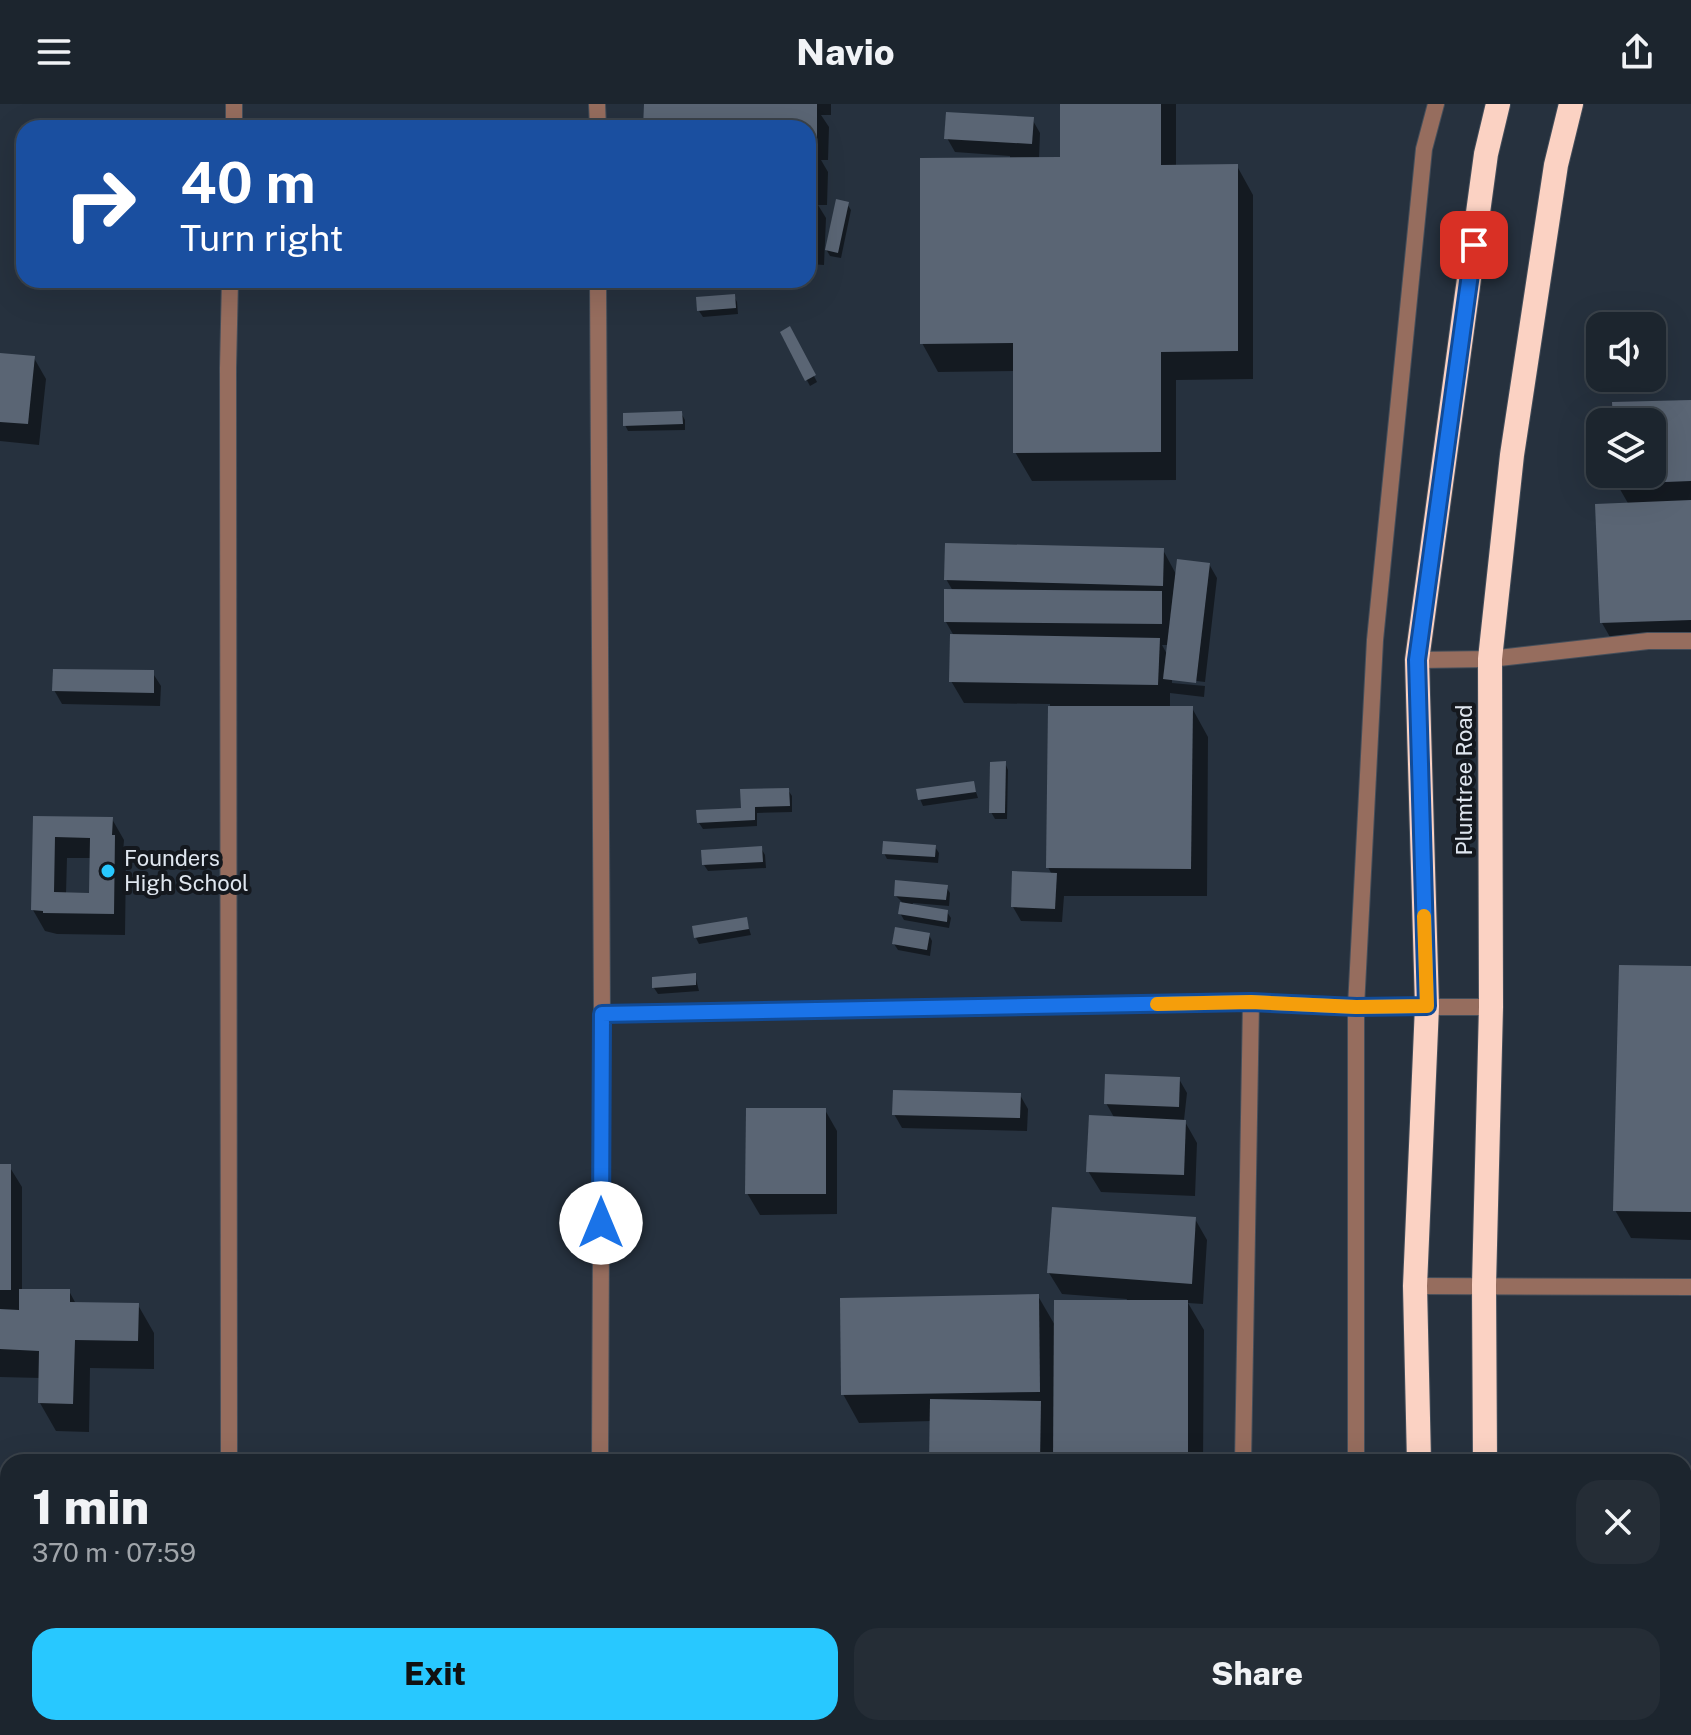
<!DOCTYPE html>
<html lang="en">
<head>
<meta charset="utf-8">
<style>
	:root { --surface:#1c252e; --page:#252d36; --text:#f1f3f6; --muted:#a0a5aa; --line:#3a424a; --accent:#28c8ff }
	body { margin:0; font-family:"Public Sans",sans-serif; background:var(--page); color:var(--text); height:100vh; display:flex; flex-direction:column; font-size:30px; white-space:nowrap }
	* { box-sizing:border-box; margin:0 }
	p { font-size:26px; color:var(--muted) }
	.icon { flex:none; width:44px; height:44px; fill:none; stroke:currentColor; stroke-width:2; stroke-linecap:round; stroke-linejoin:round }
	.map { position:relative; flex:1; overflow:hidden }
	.sheet { position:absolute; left:0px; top:1350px; width:1692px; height:282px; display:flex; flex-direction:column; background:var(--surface); border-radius:24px 24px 0 0; box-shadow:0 8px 32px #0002,0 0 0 2px var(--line) }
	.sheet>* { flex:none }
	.guide { position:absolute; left:16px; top:16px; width:800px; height:168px; border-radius:24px; box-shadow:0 8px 32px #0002,0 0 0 2px var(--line); background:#1a4fa0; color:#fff; overflow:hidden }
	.controls { position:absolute; left:1586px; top:208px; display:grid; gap:16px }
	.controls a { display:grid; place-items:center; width:80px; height:80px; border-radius:16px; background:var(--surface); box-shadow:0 8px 32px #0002,0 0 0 2px var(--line); font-size:40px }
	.pin { position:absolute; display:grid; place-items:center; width:68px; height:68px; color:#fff; margin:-34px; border-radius:16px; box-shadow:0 4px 12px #0006 }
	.me { position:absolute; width:88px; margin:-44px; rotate:0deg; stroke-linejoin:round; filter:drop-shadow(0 0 6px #0008) }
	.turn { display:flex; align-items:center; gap:28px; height:168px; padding:0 32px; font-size:36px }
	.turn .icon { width:104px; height:104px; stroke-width:2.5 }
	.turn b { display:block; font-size:56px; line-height:68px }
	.round { display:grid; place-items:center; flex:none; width:84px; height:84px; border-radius:24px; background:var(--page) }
	.head { display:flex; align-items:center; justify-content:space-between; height:136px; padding:0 32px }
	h1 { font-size:48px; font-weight:800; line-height:60px }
	.primary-button { display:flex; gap:16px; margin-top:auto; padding:16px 32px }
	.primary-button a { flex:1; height:92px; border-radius:24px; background:var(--accent); color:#111; font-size:32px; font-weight:800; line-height:92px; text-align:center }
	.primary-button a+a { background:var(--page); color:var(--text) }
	header { display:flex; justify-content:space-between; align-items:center; height:104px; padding:0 32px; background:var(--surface); font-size:36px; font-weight:800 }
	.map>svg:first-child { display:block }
</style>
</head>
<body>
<header><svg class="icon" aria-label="menu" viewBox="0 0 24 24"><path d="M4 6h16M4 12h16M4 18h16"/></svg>Navio<svg class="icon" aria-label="share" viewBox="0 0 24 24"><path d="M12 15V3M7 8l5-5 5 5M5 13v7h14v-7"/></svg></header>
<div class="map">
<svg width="1691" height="1631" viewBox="0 0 1691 1631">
	<rect width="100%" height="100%" fill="#26313e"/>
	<g fill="#0007" fill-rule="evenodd">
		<polygon points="646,0 831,0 831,11 821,11 829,23 828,56 821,56 828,68 827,101 818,101 826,114 824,161 808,160 808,24 645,24"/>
		<polygon points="1062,0 1176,0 1176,62 1237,62 1253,91 1253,275 1176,276 1176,376 1032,377 1015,348 1015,267 938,268 922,239 1010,55 1010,52 955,48 947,34 1032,15 1040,29 1039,55 1062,55"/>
		<polygon points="847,100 851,106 841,154 830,152 826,145"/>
		<polygon points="742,176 797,176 796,184 744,179"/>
		<polygon points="734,192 737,198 738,210 703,213 699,207"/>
		<polygon points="790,225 817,278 810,282 782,229"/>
		<polygon points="0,251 34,254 46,275 39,341 0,337"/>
		<polygon points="1691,298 1691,544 1618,547 1602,519 1629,401 1617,380 1616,370 1652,370 1652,318 1615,318"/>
		<polygon points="681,309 685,316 685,326 628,327 625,321"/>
		<path d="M 1163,446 L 1177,472 L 1209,460 L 1217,474 L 1205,578 L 1172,574 L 1172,579 L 1205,582 L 1204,593 L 1170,589 L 1170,604 L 1192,604 L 1208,633 L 1207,792 L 1064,792 L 1062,818 L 1021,817 L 1013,803 L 1052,771 L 1048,763 L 1050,600 L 964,599 L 951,577 L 954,532 L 946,518 L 953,487 L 946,475 ZM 1162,541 L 1169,541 L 1168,552 Z"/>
		<polygon points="152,568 161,582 160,602 62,600 54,586"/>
		<polygon points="1005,659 1008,666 1007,715 995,715 991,708"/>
		<polygon points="973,679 978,694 923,702 920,695"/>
		<polygon points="788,686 792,692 792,708 757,709 757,722 703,725 699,719 743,706"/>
		<path d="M 35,714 L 112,715 L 124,736 L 123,749 L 126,754 L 125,831 L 57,830 L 45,827 L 33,806 ZM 67,754 L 92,754 L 91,791 L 66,790 Z"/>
		<polygon points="935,743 939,749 938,759 887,755 884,749"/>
		<polygon points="761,744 765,751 766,764 708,767 704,761"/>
		<polygon points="946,783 950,789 949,802 913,799 912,802 947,808 951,814 949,824 904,816 900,809 902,798 896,792"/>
		<polygon points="746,815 751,831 699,840 696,834"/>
		<polygon points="929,831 932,837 930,852 898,846 894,840"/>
		<polygon points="1691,864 1691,1136 1631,1134 1615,1106"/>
		<polygon points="695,871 699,887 658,890 654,884 654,875"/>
		<polygon points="1179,975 1187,989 1184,1016 1197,1039 1195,1092 1101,1088 1088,1067 1115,1015 1106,999"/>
		<polygon points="1020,991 1028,1005 1027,1027 902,1024 894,1010"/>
		<polygon points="825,1006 837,1027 837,1110 760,1111 747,1089"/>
		<polygon points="0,1062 9,1062 22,1083 22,1187 69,1187 76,1200 138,1201 154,1229 154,1265 90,1264 89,1328 56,1327 40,1299 41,1274 0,1273"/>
		<polygon points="1195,1115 1207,1136 1203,1200 1188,1199 1204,1226 1203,1358 931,1358 932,1317 859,1319 843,1290 1038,1192 1056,1223 1126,1198 1127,1195 1062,1190 1049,1169"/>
		<polygon points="1684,1509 1691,1522 1691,1631 1600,1631 1596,1624 1684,1624"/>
		<rect x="1085" y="1624" width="113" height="7"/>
	</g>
	<g fill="#5a6574" fill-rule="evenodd">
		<polygon points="644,0 817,0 817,36 808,35 808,24 643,24"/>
		<polygon points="1060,0 1161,0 1161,61 1238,60 1238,247 1161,248 1161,348 1013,349 1013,239 920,240 920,54 1060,53"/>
		<polygon points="946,8 1034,13 1032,40 944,35"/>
		<polygon points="808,44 817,44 816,80 808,80"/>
		<polygon points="808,91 815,91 813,140 808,140"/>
		<polygon points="836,95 849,98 838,149 825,146"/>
		<polygon points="735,190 736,204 697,207 696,193"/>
		<polygon points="790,222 816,271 805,277 780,228"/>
		<polygon points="0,249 35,252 28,320 0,318"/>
		<polygon points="1691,296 1691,377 1615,380 1614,370 1652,370 1652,318 1613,318 1612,298"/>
		<polygon points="682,307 683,320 623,322 623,309"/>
		<polygon points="1691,396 1691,516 1600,519 1595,400"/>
		<polygon points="945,439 1164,444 1163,482 944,476"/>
		<polygon points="1177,455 1210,459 1196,579 1163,575"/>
		<polygon points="944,485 1162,487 1162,520 944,518"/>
		<polygon points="950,530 1160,534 1158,581 949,578"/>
		<polygon points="53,565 154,566 154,589 52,587"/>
		<polygon points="1048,602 1193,602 1191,765 1046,764"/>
		<polygon points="1006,657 1005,709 989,709 990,658"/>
		<polygon points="974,677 976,688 918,696 916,685"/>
		<polygon points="789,684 790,702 755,703 755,716 697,719 696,706 741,704 740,685"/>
		<path d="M 33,712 L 113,713 L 112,731 L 115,731 L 114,810 L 43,809 L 43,807 L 31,806 ZM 55,733 L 90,734 L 89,789 L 54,788 Z"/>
		<polygon points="883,737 936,741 935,753 882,750"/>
		<polygon points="762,742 763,758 702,761 701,746"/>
		<polygon points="1012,767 1057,769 1055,805 1011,803"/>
		<polygon points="895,776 948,781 946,796 894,792"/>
		<polygon points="900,798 948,806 947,818 898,810"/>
		<polygon points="747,813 749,825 694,834 692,822"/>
		<polygon points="895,823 930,829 927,846 892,840"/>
		<polygon points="1619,861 1691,862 1691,1108 1613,1107"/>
		<polygon points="696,869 696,881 652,884 652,873"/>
		<polygon points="1105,970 1180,973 1179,1003 1104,1000"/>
		<polygon points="893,986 1021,989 1020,1014 892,1011"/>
		<polygon points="746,1004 826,1004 826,1090 745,1090"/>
		<polygon points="1089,1011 1186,1016 1184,1071 1086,1068"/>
		<rect x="0" y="1060" width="11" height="126"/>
		<polygon points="1052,1103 1196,1113 1192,1180 1047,1169"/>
		<polygon points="19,1185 70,1185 70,1198 139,1199 138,1237 75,1236 73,1300 38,1299 39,1247 0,1245 0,1205 19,1206"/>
		<polygon points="1039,1190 1040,1288 841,1291 840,1194"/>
		<polygon points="1054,1196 1188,1196 1188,1358 1053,1358"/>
		<polygon points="930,1295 1041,1297 1040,1358 929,1358"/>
		<rect x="1083" y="1624" width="104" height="7"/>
		<polygon points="1621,1624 1683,1624 1682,1631 1621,1631"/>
	</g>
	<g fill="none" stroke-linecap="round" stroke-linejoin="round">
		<defs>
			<g id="lane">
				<polyline points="1243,1358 1251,898"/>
				<polyline points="1356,1358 1356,903 1375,536 1424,45 1436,0"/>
				<polyline points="1357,1624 1357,1631"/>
				<polyline points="1238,1631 1239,1624"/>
			</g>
			<g id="street">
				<polyline points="597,0 598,24"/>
				<polyline points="234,24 234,0"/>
				<polyline points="598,176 602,910 600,1358"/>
				<polyline points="1417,556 1490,555 1648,537 1691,537"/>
				<polyline points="602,910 1251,898 1356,903 1491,903"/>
				<polyline points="1415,1182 1691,1183"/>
				<polyline points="229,1358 228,264 230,176"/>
				<polyline points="298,1624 298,1631"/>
				<polyline points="662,1631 662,1624"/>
			</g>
			<g id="secondary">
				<polyline points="0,1584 8,1584"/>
				<polyline points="782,1624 803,1631"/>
			</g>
			<g id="highway">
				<polyline points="1419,1358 1415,1182 1427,902 1417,556 1486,50 1498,0"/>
				<polyline points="1485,1358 1484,1181 1491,903 1490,555 1512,351 1556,61 1571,0"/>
				<polyline points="1424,1624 1424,1631"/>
				<polyline points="1487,1624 1487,1631"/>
			</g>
		</defs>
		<use href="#lane" stroke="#444e5a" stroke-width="18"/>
		<use href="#street" stroke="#444e5a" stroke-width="18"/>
		<use href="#secondary" stroke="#444e5a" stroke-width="18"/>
		<use href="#highway" stroke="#444e5a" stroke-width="26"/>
		<use href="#lane" stroke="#966d5e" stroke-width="16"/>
		<use href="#street" stroke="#966d5e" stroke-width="16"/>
		<use href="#secondary" stroke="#cf8f77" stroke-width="16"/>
		<use href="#highway" stroke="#fbd2c3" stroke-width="24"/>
	</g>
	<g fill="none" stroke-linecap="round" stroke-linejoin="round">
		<defs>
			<polyline id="route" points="601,1119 602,910 1251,898 1356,903 1427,902 1417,556 1474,141"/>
		</defs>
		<use href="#route" stroke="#114b97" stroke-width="20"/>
		<use href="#route" stroke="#1a73e8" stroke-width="14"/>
		<polyline stroke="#f59e0b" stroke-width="14" points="1157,900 1251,898 1356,903 1427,902 1424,812"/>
	</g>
	<circle fill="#28c8ff" stroke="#14181e" stroke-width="3" cx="108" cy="767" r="8"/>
	<g text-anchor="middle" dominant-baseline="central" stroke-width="8" stroke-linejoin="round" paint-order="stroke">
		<g font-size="22" fill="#dfe6ef" stroke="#14181e">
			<text transform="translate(1464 676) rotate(-90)">Plumtree Road</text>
		</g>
		<g font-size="22" fill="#dfe6ef" stroke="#14181e" text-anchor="start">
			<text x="124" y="754">Founders<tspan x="124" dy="25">High School</tspan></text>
		</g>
	</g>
</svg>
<div class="controls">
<a><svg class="icon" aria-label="sound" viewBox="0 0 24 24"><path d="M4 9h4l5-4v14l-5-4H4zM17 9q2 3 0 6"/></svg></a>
<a><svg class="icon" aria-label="layers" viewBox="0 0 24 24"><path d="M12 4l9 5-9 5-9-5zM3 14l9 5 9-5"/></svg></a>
</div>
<div class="pin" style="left:1474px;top:141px;background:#d93025"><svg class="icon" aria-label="arrive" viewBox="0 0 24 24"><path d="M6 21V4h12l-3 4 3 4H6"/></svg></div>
<svg class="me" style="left:601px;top:1119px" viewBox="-20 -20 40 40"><circle r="19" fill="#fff"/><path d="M0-13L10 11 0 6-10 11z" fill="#1a73e8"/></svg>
<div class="guide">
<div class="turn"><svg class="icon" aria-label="right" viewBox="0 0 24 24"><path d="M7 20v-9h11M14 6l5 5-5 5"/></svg><div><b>40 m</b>Turn right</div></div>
</div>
<section class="sheet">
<div class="head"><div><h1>1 min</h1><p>370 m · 07:59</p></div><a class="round"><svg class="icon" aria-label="close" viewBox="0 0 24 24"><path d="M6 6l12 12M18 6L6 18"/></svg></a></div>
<div class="primary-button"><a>Exit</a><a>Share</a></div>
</section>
</div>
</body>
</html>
